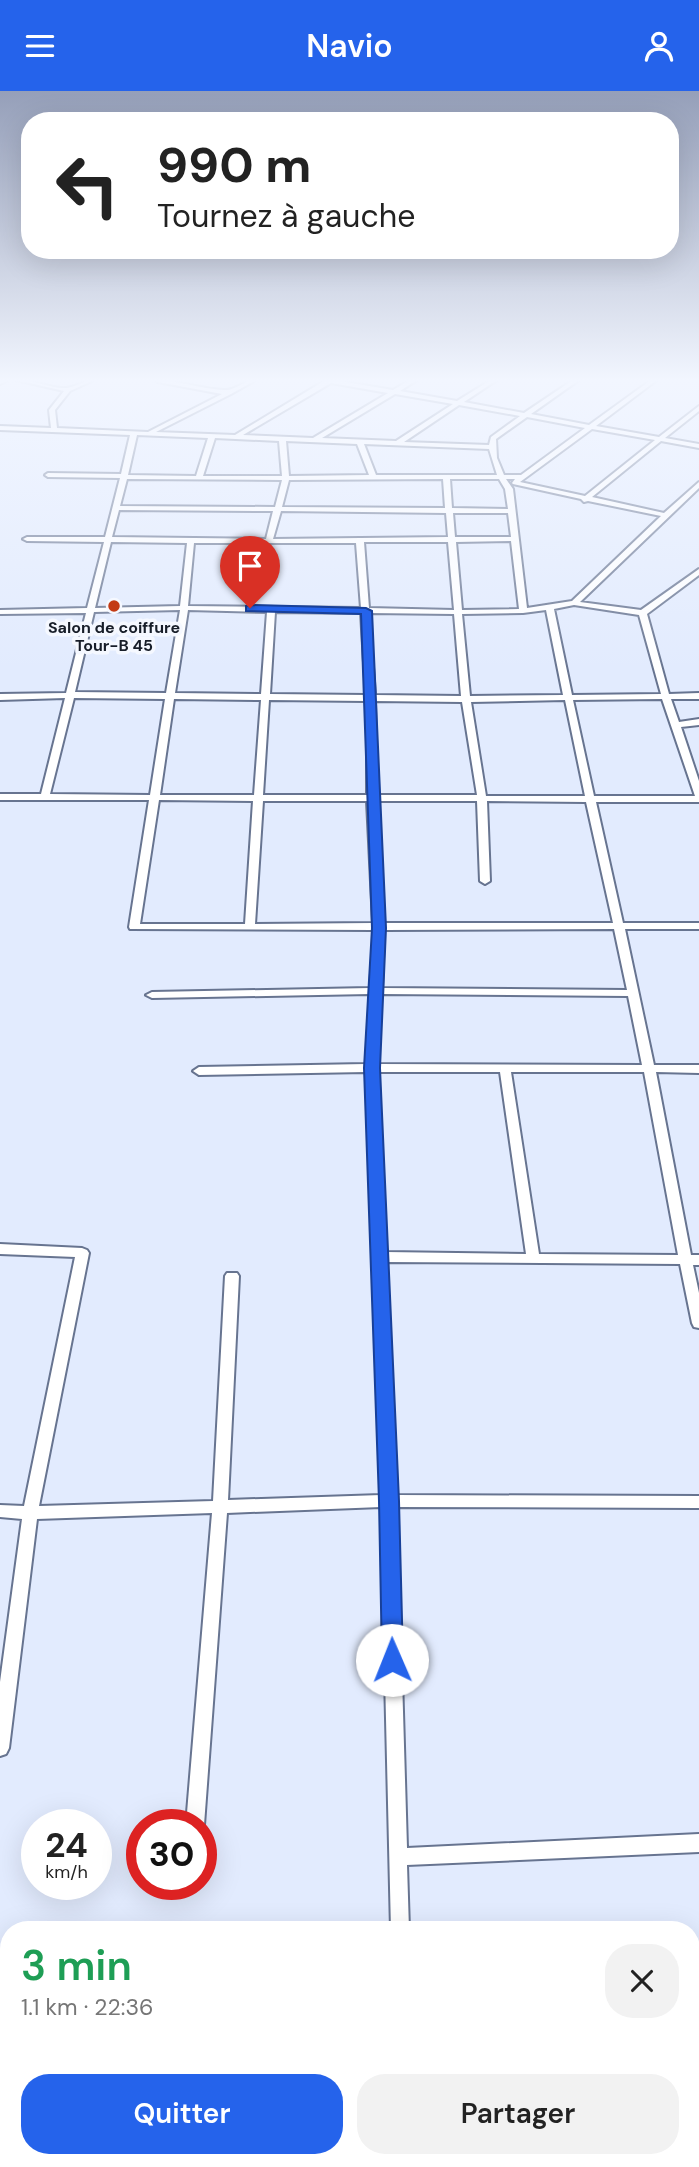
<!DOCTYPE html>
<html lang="fr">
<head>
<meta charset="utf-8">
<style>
	:root { --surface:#fff; --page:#f2f2f2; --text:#222; --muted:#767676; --accent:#2563eb }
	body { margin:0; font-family:"DM Sans",sans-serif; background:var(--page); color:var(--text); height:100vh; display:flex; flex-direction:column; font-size:26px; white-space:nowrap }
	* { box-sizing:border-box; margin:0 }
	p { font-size:23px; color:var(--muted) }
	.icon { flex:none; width:38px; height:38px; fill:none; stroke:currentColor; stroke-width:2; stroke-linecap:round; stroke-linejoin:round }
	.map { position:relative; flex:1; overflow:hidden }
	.details { position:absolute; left:0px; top:1830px; width:700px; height:247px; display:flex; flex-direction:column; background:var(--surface); border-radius:28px 28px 0 0; box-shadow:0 7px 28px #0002 }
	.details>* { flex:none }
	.hud { position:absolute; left:21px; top:21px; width:658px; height:147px; border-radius:28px; box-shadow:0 7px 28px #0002; background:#fff; color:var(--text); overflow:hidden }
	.speed { position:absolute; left:21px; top:1718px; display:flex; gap:14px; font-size:35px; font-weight:700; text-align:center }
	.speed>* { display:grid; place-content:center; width:91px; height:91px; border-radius:50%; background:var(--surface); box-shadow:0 7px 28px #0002; line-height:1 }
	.speed small { font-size:18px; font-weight:400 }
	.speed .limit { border:10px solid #d22; background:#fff; color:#111 }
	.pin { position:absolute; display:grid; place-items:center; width:60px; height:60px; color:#fff; margin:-72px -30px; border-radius:50% 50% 50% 0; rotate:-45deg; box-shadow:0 0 7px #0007 }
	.pin .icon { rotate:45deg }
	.me { position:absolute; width:77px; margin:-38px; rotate:359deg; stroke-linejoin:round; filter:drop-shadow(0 0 5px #0008) }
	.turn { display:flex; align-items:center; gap:24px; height:147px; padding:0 21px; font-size:32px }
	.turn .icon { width:91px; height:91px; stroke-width:2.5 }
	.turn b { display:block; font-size:49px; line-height:60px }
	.round { display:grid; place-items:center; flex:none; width:74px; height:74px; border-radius:28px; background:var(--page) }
	.summary { display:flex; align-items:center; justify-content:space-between; height:119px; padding:0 21px }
	h1 { font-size:42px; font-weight:600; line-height:52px; color:#1e9e55 }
	.action { display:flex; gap:14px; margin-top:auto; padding:14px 21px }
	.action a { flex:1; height:80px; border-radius:28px; background:var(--accent); color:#fff; font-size:28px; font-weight:600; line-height:80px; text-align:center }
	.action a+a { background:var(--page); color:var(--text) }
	header { display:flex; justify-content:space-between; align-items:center; height:91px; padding:0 21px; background:var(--accent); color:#fff; font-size:32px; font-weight:600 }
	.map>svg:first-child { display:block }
</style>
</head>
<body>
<header><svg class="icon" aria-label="menu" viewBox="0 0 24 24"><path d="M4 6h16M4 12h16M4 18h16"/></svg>Navio<svg class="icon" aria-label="person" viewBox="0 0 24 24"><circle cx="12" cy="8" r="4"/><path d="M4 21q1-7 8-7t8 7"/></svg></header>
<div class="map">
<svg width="699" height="2076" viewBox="0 0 699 2076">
	<rect width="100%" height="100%" fill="#e2ebfe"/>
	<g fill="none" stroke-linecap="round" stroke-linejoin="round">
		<defs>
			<g id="minor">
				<polygon points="0,289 8,289 0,293"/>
				<path d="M 16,289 C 33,288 51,298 67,297 C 76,296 84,289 94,289 L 70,300 L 55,319 L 57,337 L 148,341 L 222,303 L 158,291 L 155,289 C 179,289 201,298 224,299 C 235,300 244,289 256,289 L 231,303 L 156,341 L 235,344 L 324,290 L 323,289 L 334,289 L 393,299 L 410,289 L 417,289 L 400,300 L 457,310 L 491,289 L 497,289 L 464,311 L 524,322 L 573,289 L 579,289 L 531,323 L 589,334 L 651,289 L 657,289 L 596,335 L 659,346 L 699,315 L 699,320 L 665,347 L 699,353 L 699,357 L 661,350 L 592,406 L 664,422 L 699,391 L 699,397 L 580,511 L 641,519 L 699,478 L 699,484 L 647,523 L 669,603 L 699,602 L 699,608 L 671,608 L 679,631 L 699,628 L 699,634 L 681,636 L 699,690 L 699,711 L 596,711 L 623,832 L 699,832 L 699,838 L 625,838 L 654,974 L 699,974 L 699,982 L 656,981 L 691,1164 L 699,1164 L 699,1174 L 693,1174 L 699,1202 L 699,1237 L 694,1236 L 692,1232 L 680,1173 L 386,1171 L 396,1404 L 699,1405 L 699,1417 L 397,1416 L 407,1757 L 699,1743 L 699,1761 L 407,1774 L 409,1839 L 391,1839 L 381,1416 L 227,1422 L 204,1734 L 201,1740 L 201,1734 L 186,1734 L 212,1422 L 37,1428 L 9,1657 L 6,1663 L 0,1665 L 0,1591 L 22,1428 L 0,1426 L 0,1414 L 24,1415 L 75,1166 L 0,1163 L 0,1153 L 82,1157 L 87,1159 L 89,1162 L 39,1415 L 213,1410 L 225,1185 L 227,1182 L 237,1182 L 239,1185 L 228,1409 L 381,1404 L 366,981 L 199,984 L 193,980 L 199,976 L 366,973 L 370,903 L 152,907 L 146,904 L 152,901 L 370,897 L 374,839 L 130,838 L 129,836 L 149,709 L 0,709 L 0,703 L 41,703 L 65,607 L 0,609 L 0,603 L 66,602 L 86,522 L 0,523 L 0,519 L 87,517 L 104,451 L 27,450 L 23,448 L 27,446 L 105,446 L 120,387 L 48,386 L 45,384 L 48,382 L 121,383 L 130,344 L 0,339 L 0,335 L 51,337 L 49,319 L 64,300 ZM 331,292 L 388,302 L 313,347 L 243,344 ZM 395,303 L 453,313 L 396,350 L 322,347 ZM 459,314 L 520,325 L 491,346 L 489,354 L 404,351 ZM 527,326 L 585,337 L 521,384 L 504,384 L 497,367 L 496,348 ZM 592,338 L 655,349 L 585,405 L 520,391 ZM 137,344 L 208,347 L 196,385 L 128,384 ZM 215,347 L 279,350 L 282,385 L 203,385 ZM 286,350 L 357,353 L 369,384 L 289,385 ZM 364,353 L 489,358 L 497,384 L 376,384 ZM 127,388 L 282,389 L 275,416 L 120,415 ZM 443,388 L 445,417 L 282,416 L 289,389 ZM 450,388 L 499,388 L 505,398 L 508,418 L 452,417 ZM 506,388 L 515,388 L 512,392 L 513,393 L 581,408 L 584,411 L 588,410 L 661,425 L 572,510 L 527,517 L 513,398 ZM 119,419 L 273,420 L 266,448 L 112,446 ZM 281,420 L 446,422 L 448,446 L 273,448 ZM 453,422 L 508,422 L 511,446 L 455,446 ZM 511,450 L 519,518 L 462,519 L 456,451 ZM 111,451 L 187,452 L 180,515 L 95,517 ZM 364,451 L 448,451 L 454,519 L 369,517 ZM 194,452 L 356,452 L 361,517 L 188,515 ZM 574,514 L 639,524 L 661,603 L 572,604 L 554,518 ZM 180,519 L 166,602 L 75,601 L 94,521 ZM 188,519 L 267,521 L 261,603 L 175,602 ZM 546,519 L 563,604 L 470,605 L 462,523 L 523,522 ZM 275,521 L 361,522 L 366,604 L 270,603 ZM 369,522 L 454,523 L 461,605 L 375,604 ZM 74,607 L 165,608 L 150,704 L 50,703 ZM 174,608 L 261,609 L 254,704 L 160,704 ZM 662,608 L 695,705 L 594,705 L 573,609 ZM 269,609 L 367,610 L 367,704 L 263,704 ZM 565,609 L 585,705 L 486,705 L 471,611 ZM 375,610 L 462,611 L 477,704 L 377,704 ZM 159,709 L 253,710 L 245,833 L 140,833 ZM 263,710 L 367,710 L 373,832 L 255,833 ZM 377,710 L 477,710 L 480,790 L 485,793 L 490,790 L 487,710 L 586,711 L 613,832 L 384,832 ZM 614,838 L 627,899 L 382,897 L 384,839 ZM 381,903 L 628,905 L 642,974 L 378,973 ZM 378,981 L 500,981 L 526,1163 L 386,1161 ZM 511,981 L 644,981 L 678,1164 L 539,1163 Z"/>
				<polygon points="9,1962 9,1982 0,1983 0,1963"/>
				<rect x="395" y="2068" width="20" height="8"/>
			</g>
		</defs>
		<use href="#minor" stroke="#677490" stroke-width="4"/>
		<use href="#minor" fill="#fff" fill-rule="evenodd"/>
	</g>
	<linearGradient id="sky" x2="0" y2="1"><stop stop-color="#959fb9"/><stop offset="0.5" stop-color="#f2f6ff"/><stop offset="1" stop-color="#f2f6ff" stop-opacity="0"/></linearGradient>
	<rect width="699" height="579" fill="url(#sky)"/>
	<polygon fill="#2563eb" stroke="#184099" stroke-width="2" points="250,514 366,517 372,520 386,837 380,977 399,1410 403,1569 400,1576 392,1578 385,1576 382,1569 379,1410 364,977 372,837 361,523 246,520 246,515"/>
	<circle fill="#c33a15" stroke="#f5f8ff" stroke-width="2.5" cx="114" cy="515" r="7"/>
	<g text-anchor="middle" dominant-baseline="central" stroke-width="7" stroke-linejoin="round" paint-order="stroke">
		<g font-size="16" font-weight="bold" fill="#181e29" stroke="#f5f8ff">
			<text x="114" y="536">Salon de coiffure<tspan x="114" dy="18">Tour-B 45</tspan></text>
		</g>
	</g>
</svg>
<div class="speed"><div>24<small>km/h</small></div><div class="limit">30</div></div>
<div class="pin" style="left:250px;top:517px;background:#d93025"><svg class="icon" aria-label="arrive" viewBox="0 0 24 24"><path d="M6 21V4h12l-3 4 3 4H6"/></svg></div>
<svg class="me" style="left:392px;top:1569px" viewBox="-20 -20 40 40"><circle r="19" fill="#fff"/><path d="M0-13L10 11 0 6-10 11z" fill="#2563eb"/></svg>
<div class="hud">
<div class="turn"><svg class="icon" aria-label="left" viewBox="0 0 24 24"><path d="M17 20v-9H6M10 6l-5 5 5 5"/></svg><div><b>990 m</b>Tournez à gauche</div></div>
</div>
<section class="details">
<div class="summary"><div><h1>3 min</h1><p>1.1 km · 22:36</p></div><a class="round"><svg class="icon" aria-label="close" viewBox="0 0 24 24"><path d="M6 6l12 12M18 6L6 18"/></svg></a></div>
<div class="action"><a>Quitter</a><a>Partager</a></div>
</section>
</div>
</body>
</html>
